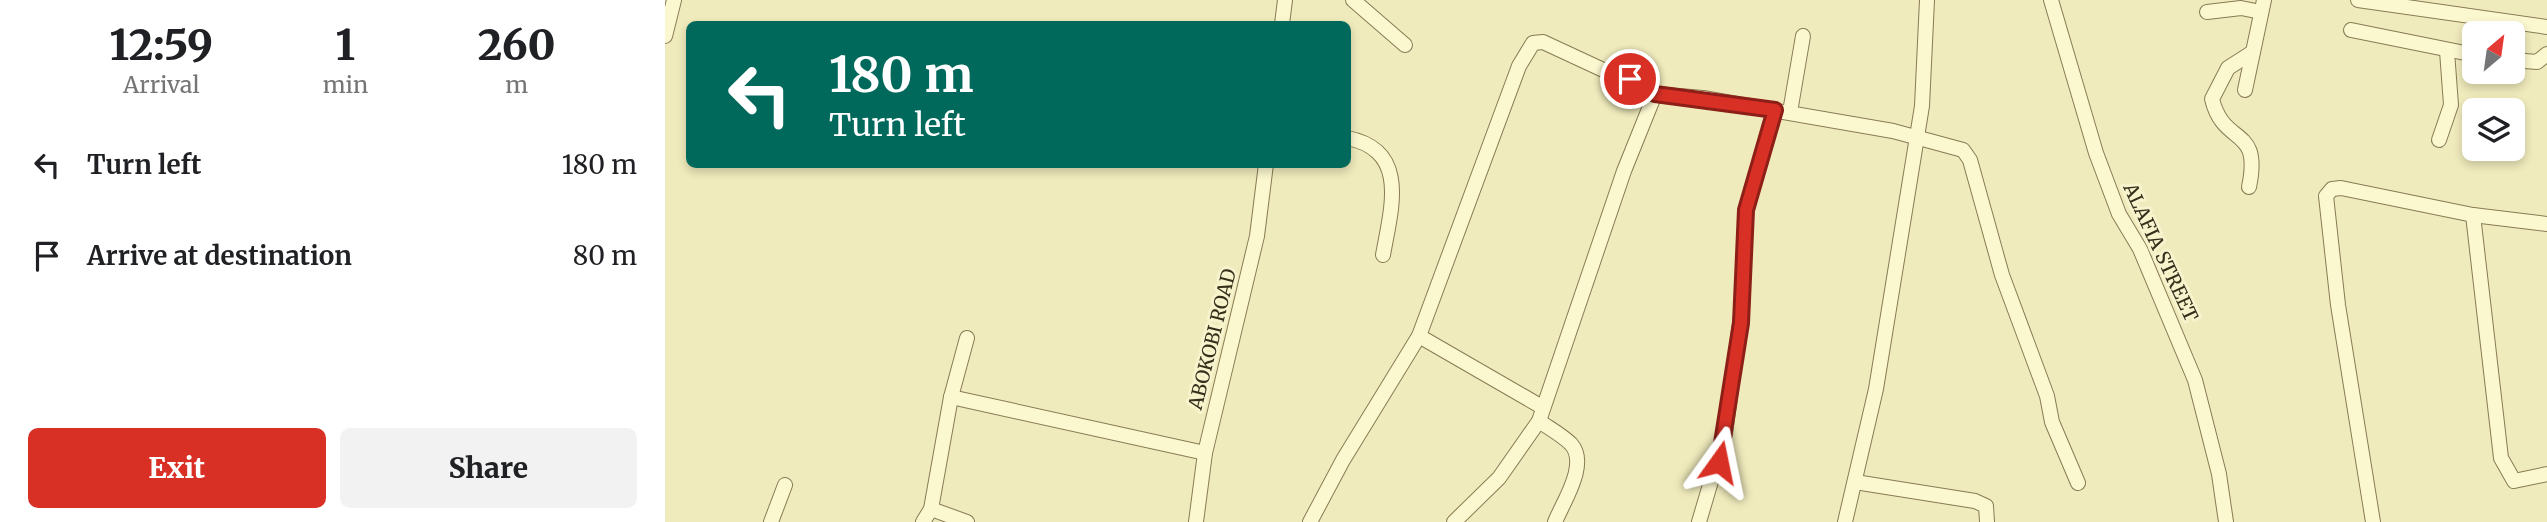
<!DOCTYPE html>
<html lang="en">
<head>
<meta charset="utf-8">
<style>
	:root { --surface:#fff; --page:#f2f2f2; --text:#202124; --muted:#757577; --accent:#d93025 }
	body { margin:0; font-family:Merriweather,serif; background:var(--page); color:var(--text); height:100vh; display:flex; flex-direction:column; font-size:26px; white-space:nowrap }
	* { box-sizing:border-box; margin:0 }
	p { font-size:23px; color:var(--muted) }
	.icon { flex:none; width:38px; height:38px; fill:none; stroke:currentColor; stroke-width:2; stroke-linecap:round; stroke-linejoin:round }
	.map { position:relative; flex:1; overflow:hidden }
	.drawer { display:flex; flex-direction:column; background:var(--surface); width:665px }
	.drawer>* { flex:none }
	.guide { position:absolute; left:21px; top:21px; width:665px; height:147px; border-radius:10px; box-shadow:0 4px 10px #0003; background:#00695c; color:#fff; overflow:hidden }
	.needle { width:46px; rotate:29deg }
	.controls { position:absolute; left:1797px; top:21px; display:grid; gap:14px }
	.controls a { display:grid; place-items:center; width:63px; height:63px; border-radius:10px; background:var(--surface); box-shadow:0 4px 10px #0003; font-size:35px }
	.pin { position:absolute; display:grid; place-items:center; width:60px; height:60px; color:#fff; margin:-30px; border:4px solid #fff; border-radius:50%; box-shadow:0 2px 7px #0007 }
	.me { position:absolute; width:77px; margin:-38px; rotate:12deg; stroke-linejoin:round; filter:drop-shadow(0 0 5px #0008) }
	.turn { display:flex; align-items:center; gap:24px; height:147px; padding:0 28px; font-size:32px }
	.turn .icon { width:91px; height:91px; stroke-width:2.5 }
	.turn b { display:block; font-size:49px; line-height:60px }
	.eta { display:flex; justify-content:space-evenly; align-items:center; height:119px; text-align:center }
	.eta b { font-size:42px; font-weight:800; line-height:49px }
	.cta { display:flex; gap:14px; margin-top:auto; padding:14px 28px }
	.cta a { flex:1; height:80px; border-radius:10px; background:var(--accent); color:#fff; font-size:28px; font-weight:800; line-height:80px; text-align:center }
	.cta a+a { background:var(--page); color:var(--text) }
	ul { padding:0; list-style:none }
	li { display:flex; align-items:center; gap:21px; height:91px; padding:0 28px }
	li div { flex:1 }
	li b { display:block; font-size:26px }
	li em { font-style:normal }
	main { display:flex; flex:1; min-height:0 }
	.map>svg:first-child { display:block }
</style>
</head>
<body>
<main>
<section class="drawer">
<div class="eta">
<div><b>12:59</b><p>Arrival</p></div>
<div><b>1</b><p>min</p></div>
<div><b>260</b><p>m</p></div>
</div>
<ul>
<li><svg class="icon" aria-label="left" viewBox="0 0 24 24"><path d="M17 20v-9H6M10 6l-5 5 5 5"/></svg><div><b>Turn left</b></div><em>180 m</em></li>
<li><svg class="icon" aria-label="arrive" viewBox="0 0 24 24"><path d="M6 21V4h12l-3 4 3 4H6"/></svg><div><b>Arrive at destination</b></div><em>80 m</em></li>
</ul>
<div class="cta"><a>Exit</a><a>Share</a></div>
</section>
<div class="map">
<svg width="1882" height="522" viewBox="0 0 1882 522">
	<rect width="100%" height="100%" fill="#f0ebbc"/>
	<g fill="none" stroke-linecap="round" stroke-linejoin="round">
		<defs>
			<g id="minor">
				<polyline points="688,0 740,45"/>
				<polyline points="1386,0 1431,153 1454,214 1475,249 1530,380 1554,474 1561,522"/>
				<polyline points="1693,0 1882,27"/>
				<polyline points="1542,12 1576,8 1596,12"/>
				<polyline points="617,24 620,0"/>
				<polyline points="1686,30 1810,55"/>
				<polyline points="0,36 9,0"/>
				<polyline points="1848,60 1872,62 1882,54"/>
				<polyline points="1580,90 1599,0"/>
				<polyline points="1125,112 1138,36"/>
				<path d="M 682,138 C 745,150 726,209 718,255"/>
				<polyline points="1774,140 1786,105 1782,51"/>
				<path d="M 1584,187 C 1597,124 1559,148 1547,99 L 1563,68 L 1588,52"/>
				<polyline points="1808,215 1836,458 1849,481 1882,474"/>
				<polyline points="754,336 877,407"/>
				<polyline points="286,397 540,453"/>
				<path d="M 874,421 C 884,428 897,435 906,444 C 924,464 898,502 890,522"/>
				<polyline points="1190,482 1310,501 1321,506 1322,522"/>
				<polyline points="266,509 302,522"/>
				<polyline points="106,522 120,485"/>
				<polyline points="258,522 266,509 286,397 302,338"/>
				<polyline points="531,522 540,453 592,236 601,164"/>
				<polyline points="645,522 678,460 754,336 854,66 868,43 878,42 990,94 1038,98 1228,131 1298,150 1305,160 1337,275 1382,396 1387,422 1413,483"/>
				<polyline points="789,522 834,478 874,421 959,171 990,94"/>
				<polyline points="1034,522 1060,434 1077,308 1081,210 1110,110"/>
				<polyline points="1180,522 1211,389 1257,106 1262,0"/>
				<polyline points="1708,522 1673,305 1661,196 1667,189 1676,188 1808,215 1882,224"/>
			</g>
		</defs>
		<use href="#minor" stroke="#887b55" stroke-width="16"/>
		<use href="#minor" stroke="#fbf7cf" stroke-width="14"/>
	</g>
	<g fill="none" stroke-linecap="round" stroke-linejoin="round">
		<defs>
			<polyline id="route" points="965,79 990,94 1110,110 1081,210 1076,323 1054,462"/>
		</defs>
		<use href="#route" stroke="#8d1f18" stroke-width="18"/>
		<use href="#route" stroke="#d93025" stroke-width="12"/>
	</g>
	<g text-anchor="middle" dominant-baseline="central" stroke-width="6" stroke-linejoin="round" paint-order="stroke">
		<g font-size="19" fill="#362e1a" stroke="#f7f3cc">
			<text transform="translate(1496 252) rotate(65)">ALAFIA STREET</text>
			<text transform="translate(547 339) rotate(-76)">ABOKOBI ROAD</text>
		</g>
	</g>
</svg>
<div class="controls">
<a><svg class="needle" viewBox="-14 -14 28 28"><path d="M0-13l5 13h-10z" fill="#e53935"/><path d="M0 13l5-13h-10z" fill="#757577"/></svg></a>
<a><svg class="icon" aria-label="layers" viewBox="0 0 24 24"><path d="M12 4l9 5-9 5-9-5zM3 14l9 5 9-5"/></svg></a>
</div>
<div class="pin" style="left:965px;top:79px;background:#d93025"><svg class="icon" aria-label="arrive" viewBox="0 0 24 24"><path d="M6 21V4h12l-3 4 3 4H6"/></svg></div>
<svg class="me" style="left:1054px;top:462px" viewBox="-20 -20 40 40"><path d="M0-17L14 15 0 8-14 15z" fill="#d93025" stroke="#fff" stroke-width="4"/></svg>
<div class="guide">
<div class="turn"><svg class="icon" aria-label="left" viewBox="0 0 24 24"><path d="M17 20v-9H6M10 6l-5 5 5 5"/></svg><div><b>180 m</b>Turn left</div></div>
</div>
</div>
</main>
</body>
</html>
